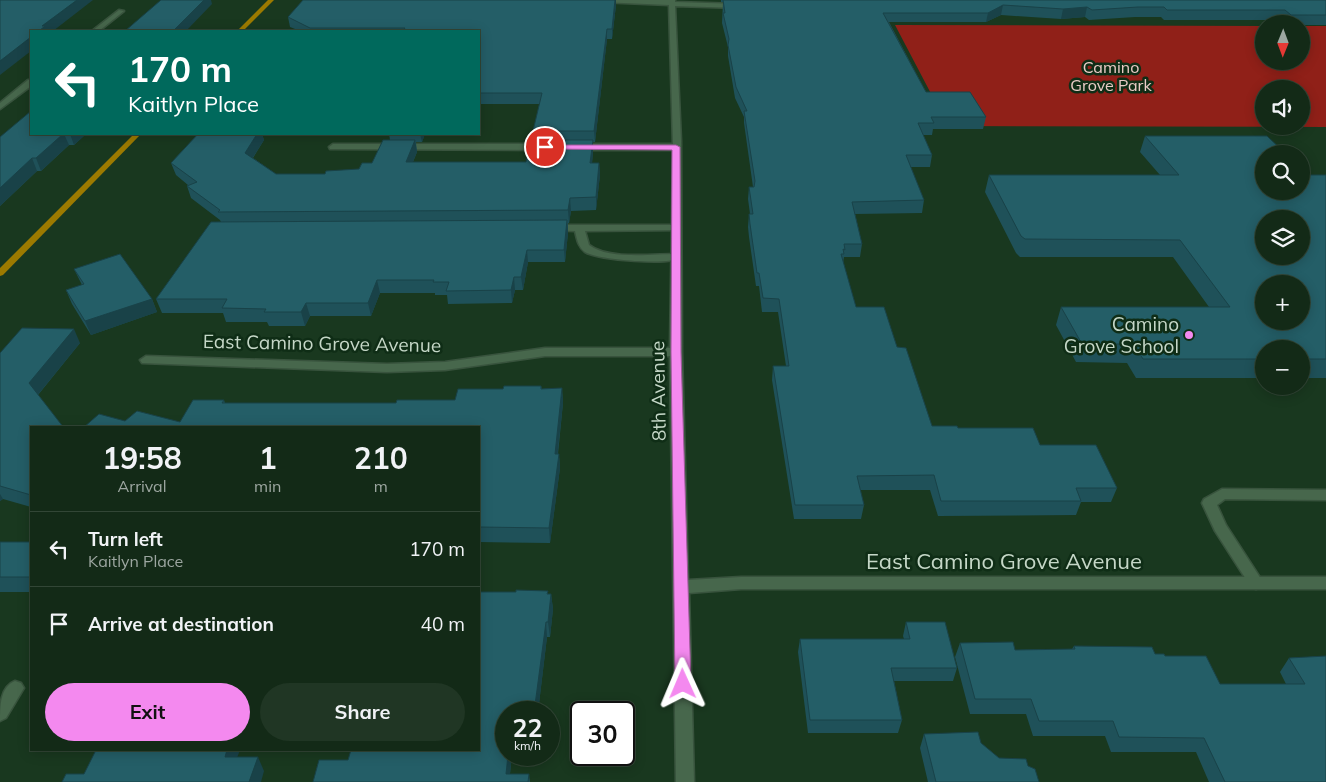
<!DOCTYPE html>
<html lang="en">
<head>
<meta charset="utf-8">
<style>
	:root { --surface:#132a17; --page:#203624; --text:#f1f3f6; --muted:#9da7a1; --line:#324636; --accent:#f489ef }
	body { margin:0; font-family:Mulish,sans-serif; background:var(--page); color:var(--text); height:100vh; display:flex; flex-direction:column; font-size:19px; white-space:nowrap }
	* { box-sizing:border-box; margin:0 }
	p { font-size:16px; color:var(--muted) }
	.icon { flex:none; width:28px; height:28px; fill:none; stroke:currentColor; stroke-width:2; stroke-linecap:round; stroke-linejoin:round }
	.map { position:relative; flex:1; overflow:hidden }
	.side { position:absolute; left:30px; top:426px; width:450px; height:325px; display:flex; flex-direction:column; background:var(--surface); border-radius:0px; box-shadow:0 2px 12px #0003,0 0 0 1px var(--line) }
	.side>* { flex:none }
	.top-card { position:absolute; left:30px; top:30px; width:450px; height:105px; border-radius:0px; box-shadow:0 2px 12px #0003,0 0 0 1px var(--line); background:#00695c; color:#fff; overflow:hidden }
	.needle { width:32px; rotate:181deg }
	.buttons { position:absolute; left:1255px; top:15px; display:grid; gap:10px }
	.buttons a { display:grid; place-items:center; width:55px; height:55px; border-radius:50%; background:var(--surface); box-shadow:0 2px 12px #0003,0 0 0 1px var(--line); font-size:25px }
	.speed { position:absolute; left:495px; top:701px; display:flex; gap:10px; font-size:25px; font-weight:700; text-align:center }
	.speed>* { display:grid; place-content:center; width:65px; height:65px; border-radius:50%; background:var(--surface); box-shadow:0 2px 12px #0003,0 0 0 1px var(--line); line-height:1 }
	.speed small { font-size:12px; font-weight:400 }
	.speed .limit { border:2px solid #111; border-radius:8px; background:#fff; color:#111 }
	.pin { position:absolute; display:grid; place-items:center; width:42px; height:42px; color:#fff; margin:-21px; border:2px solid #fff; border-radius:50%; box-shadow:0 1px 5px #0007 }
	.me { position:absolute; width:55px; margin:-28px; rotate:359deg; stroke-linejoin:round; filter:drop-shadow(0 0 4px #0008) }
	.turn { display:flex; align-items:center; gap:18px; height:105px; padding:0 15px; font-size:22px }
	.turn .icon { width:65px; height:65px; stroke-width:2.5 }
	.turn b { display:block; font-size:35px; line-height:42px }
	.eta { display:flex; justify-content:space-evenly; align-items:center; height:85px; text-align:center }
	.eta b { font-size:30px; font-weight:700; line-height:35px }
	.button { display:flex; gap:10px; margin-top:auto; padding:10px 15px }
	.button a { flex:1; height:58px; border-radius:30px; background:var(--accent); color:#111; font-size:20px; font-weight:700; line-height:58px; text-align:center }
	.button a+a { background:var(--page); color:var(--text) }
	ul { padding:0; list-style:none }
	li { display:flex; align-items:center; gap:15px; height:75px; padding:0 15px; border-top:1px solid var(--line) }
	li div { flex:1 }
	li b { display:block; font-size:19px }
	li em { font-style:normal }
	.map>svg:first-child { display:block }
</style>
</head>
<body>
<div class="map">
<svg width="1326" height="782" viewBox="0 0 1326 782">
	<rect width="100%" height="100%" fill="#19381f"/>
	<path fill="#902018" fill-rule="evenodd" d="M 895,25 L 1264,26 L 1264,61 L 1301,61 L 1301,26 L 1326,26 L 1326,127 L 948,126 ZM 1264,89 L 1301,89 L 1301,126 L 1264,126 Z"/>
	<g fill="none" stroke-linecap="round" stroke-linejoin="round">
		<g fill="#9c7a00" fill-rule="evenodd">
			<polygon points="268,0 274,0 243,31 237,31"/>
			<polygon points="134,134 141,134 3,275 0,276 0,268"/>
		</g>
		<defs>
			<g id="lane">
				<path d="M 551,225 L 676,225 L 681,228 L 680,230 L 585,231 L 589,245 C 608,260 653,254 676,254 L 681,257 C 672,266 597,260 585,252 C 578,247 577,239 575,231 L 547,230 L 546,228 Z"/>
				<polygon points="1222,489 1326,490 1326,500 1225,499 1217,505 1226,525 1261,579 1264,583 1261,587 1256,589 1251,587 1215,531 1202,503 1204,499"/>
			</g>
			<g id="street">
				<polygon points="597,0 675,0 675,2 740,4 743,6 740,8 675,6 681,141 682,352 688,580 741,577 1326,577 1326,589 741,589 689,593 694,782 676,782 670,356 545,356 445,370 387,372 142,363 140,360 146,356 387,364 445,362 545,348 670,348 673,150 577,150 573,147 577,144 673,144 669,5 600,2"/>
				<polygon points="119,10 124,11 99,31 92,31"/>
				<polygon points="28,80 31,80 31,86 0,109 0,103"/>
				<polygon points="333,144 547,144 551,147 547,150 330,149 329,147"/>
				<path d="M 15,681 L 21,683 L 24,688 L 6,718 L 0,721 C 0,706 0,687 15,681 Z"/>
			</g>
		</defs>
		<use href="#lane" stroke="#38533d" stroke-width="3"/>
		<use href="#street" stroke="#38533d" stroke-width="3"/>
		<use href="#lane" fill="#47674c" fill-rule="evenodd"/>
		<use href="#street" fill="#47674c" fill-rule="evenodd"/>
	</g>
	<g fill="#1f5159">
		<polygon points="721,0 1326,0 1326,25 1301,25 1301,24 1286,24 1281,20 1164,20 1161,17 1135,17 1089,20 1085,17 1061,19 1001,15 986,22 889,22 926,92 986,117 983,129 933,129 932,135 923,135 932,155 930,167 910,167 924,200 922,213 855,214 862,244 860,257 844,257 843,263 856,307 897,347 932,426 958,428 1040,445 1117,488 1111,502 1081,502 1076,515 938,516 930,490 860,490 864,505 861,519 794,519 772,380 773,366 786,366 778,312 762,312 759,286 756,286 749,237 748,227 749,214 750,214 748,199 749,187 753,187 744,123 744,117 735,98 728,56 728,47 722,23 723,2 721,2"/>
		<polygon points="616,5 612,39 607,39 595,142 593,142 593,152 592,163 599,163 600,175 596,210 571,211 569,223 568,223 568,233 565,262 528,262 523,290 515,290 512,303 448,304 447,295 435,295 435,293 380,293 371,316 310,316 305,326 269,326 267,322 226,322 223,313 162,313 156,299 221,222 220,220 191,198 187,186 188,185 176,175 171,163 198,134 262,134 264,140 253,158 276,174 325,174 359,169 372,163 390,140 389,134 425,134 422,142 416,142 417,152 413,162 526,162 534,140 533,131 540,104 479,104 479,31 300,31 290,27 288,17"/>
		<polygon points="31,134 86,134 74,145 69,145 41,171 37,171 0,206 0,137"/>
		<polygon points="1145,136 1309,175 1326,175 1326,378 1301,378 1301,349 1264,349 1264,378 1136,378 1127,363 1076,362 1056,325 1061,307 1209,307 1173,257 1020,257 1016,253 985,192 989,175 1160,175 1140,152"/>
		<polygon points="74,269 152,299 157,312 91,335 72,304 66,290 82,285"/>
		<polygon points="80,343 38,395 31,428 31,507 3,499 0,501 0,353"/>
		<polygon points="541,386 542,389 562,388 563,403 558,454 559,454 560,468 550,543 479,542 479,428 125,421 180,422 224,400 225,403 396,403 455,400 503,389"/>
		<rect x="0" y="542" width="31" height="50"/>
		<polygon points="548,591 548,594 551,594 553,609 550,637 547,637 538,712 506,712 506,755 512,755 510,774 529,774 530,782 313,782 348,760 479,750 516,592"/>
		<polygon points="906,622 957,668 953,681 894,681 902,720 898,733 808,733 798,652 800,639 904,639 903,636"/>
		<polygon points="960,643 1015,650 1072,649 1074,646 1155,654 1165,656 1220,684 1286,684 1280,672 1289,658 1326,656 1326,782 1209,782 1196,752 1111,752 1105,736 1033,736 1026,714 970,714 955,657"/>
		<polygon points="924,734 981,743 999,758 1028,766 1039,782 928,782 920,748"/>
	</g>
	<g fill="#194248">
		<polygon points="77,0 93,0 53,31 39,31 42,26"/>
		<polygon points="204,0 211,0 212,4 186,31 173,31"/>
		<polygon points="615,0 616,0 616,5 612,39 612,29"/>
		<polygon points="1003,5 1001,15 986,22 988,13"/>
		<polygon points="1087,7 1085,17 1061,19 1063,9"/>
		<polygon points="607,29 607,39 595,142 594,131"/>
		<polygon points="31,37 31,51 0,75 0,61"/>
		<polygon points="63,134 64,134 69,145 41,171 36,158"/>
		<polygon points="70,134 86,134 74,145"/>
		<polygon points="257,134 262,134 264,140 248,165 245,153"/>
		<polygon points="420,134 425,134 422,142"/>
		<polygon points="415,140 417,152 408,174 406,162"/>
		<polygon points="593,140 593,152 591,175 590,163"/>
		<polygon points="32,158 37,171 0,206 0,188"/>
		<polygon points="599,163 600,175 596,210 596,197"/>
		<polygon points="570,198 571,211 569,223 568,210"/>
		<polygon points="567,220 568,233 565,262 564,250"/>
		<polygon points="527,250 528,262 523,290 521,277"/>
		<polygon points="514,277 515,290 512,303 511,290"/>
		<polygon points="377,280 380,293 371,316 368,303"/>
		<polygon points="152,299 157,312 91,335 85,321"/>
		<polygon points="306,303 310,316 305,326 301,312"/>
		<polygon points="74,329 80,343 36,397 29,383"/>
		<polygon points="562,388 563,403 556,468 555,454"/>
		<polygon points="559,454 560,468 550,543 549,528"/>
		<polygon points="0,494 3,499 0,501"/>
		<polygon points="551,594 553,609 550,637 548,622"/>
		<polygon points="546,622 547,637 538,712 536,712 535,705"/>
		<polygon points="227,750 240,750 232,771 225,757"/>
		<polygon points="508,755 512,755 509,782 506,774"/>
		<polygon points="258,757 264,771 261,782 249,782"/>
	</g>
	<g fill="#245e67" stroke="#194248" fill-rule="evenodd">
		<polygon points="0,0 77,0 42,26 45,26 39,31 31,31 31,37 0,61"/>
		<polygon points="161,0 204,0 173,31 125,31"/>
		<polygon points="303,0 615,0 612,29 607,29 594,131 533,131 542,93 479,93 479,31 403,31 405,28 310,28 288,17"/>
		<polygon points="723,0 1326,0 1326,15 1291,15 1285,10 1167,10 1164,7 1138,7 1092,10 1087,7 1063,9 1003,5 988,13 883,13 926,92 970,92 986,117 931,117 934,123 918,123 932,155 906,155 924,200 852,202 862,244 844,244 845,250 843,249 844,254 841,254 856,307 884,307 897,347 906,348 932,426 957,426 958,428 1033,428 1040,445 1096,445 1117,488 1076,488 1081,501 941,501 934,475 857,476 864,505 795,505 773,366 789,366 779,299 763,298 759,273 757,273 750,224 749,214 753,214 749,187 754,187 755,181 744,111 747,111 736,87 728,45 729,39 723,13 725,13"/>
		<polygon points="31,111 31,134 63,134 36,158 32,158 0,188 0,137"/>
		<polygon points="198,134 257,134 245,153 276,174 325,174 326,171 359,169 362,163 372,163 383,140 415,140 406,162 526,162 531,140 593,140 590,163 599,163 596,197 570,198 568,210 218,212 220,210 187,186 197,182 171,163"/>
		<path d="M 1145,136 L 1267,136 L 1286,154 L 1264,154 L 1264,191 L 1301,191 L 1301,168 L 1309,175 L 1326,175 L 1326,359 L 1301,359 L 1301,349 L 1264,349 L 1264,359 L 1143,359 L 1134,344 L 1082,344 L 1061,307 L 1230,307 L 1180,240 L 1025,239 L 1021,236 L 989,175 L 1179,175 ZM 1264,219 L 1301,219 L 1301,256 L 1264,256 ZM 1264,284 L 1301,284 L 1301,321 L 1264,321 Z"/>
		<polygon points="567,220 564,250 527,250 521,277 514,277 511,290 446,291 449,282 433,282 434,280 377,280 368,303 306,303 301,312 264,312 266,309 222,308 227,299 156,299 211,222"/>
		<polygon points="120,254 152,299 85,321 66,290 84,284 74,269"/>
		<polygon points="22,328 74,329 29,383 64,428 31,428 31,495 0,486 0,353"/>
		<polygon points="504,386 541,386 541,389 562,388 555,454 559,454 549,528 479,527 479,428 83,428 99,414 125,421 137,411 180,422 193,400 224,400 222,403 396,403 397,400 455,400 458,389 503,389"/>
		<rect x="0" y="542" width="31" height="35"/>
		<polygon points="516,590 548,591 547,594 551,594 548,622 546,622 535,705 514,705 513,712 506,712 506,755 508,755 506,774 529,774 528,782 313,782 319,760 348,760 351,750 479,750 479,592 516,592"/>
		<polygon points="906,622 945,622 957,668 891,668 902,720 810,720 800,639 910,639"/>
		<polygon points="1013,642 1015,650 1075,649 1074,646 1152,647 1155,654 1164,654 1165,656 1206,656 1220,684 1305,684 1289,658 1326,656 1326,782 1225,782 1204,738 1119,737 1113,721 1039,721 1031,699 975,699 960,643"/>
		<polygon points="978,732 981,743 999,758 1026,759 1028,766 1035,769 1039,782 936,782 924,734"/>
		<polygon points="96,750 227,750 225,757 258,757 249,782 62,782 66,774 84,774"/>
	</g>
	<polygon fill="#f489ef" stroke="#9f599b" points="542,145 676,145 680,147 681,352 691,684 688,689 683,691 678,689 675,684 671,352 672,150 545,149 542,149"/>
	<circle fill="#f489ef" stroke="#0f2d16" stroke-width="2" cx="1189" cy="335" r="5"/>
	<g text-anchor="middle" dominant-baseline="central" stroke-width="5" stroke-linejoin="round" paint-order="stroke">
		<g font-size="16" fill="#ebccc7" stroke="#0f2d16">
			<text x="1111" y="67">Camino<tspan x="1111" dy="18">Grove Park</tspan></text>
		</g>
		<g font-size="19" fill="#c5d7c7" stroke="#0f2d16" text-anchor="end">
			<text x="1179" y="324">Camino<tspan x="1179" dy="22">Grove School</tspan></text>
		</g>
		<g font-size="19" fill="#c5d7c7" stroke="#0f2d16">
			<text transform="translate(322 343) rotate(1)">East Camino Grove Avenue</text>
			<text transform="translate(658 391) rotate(-91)">8th Avenue</text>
		</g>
		<g font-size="22" fill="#c5d7c7" stroke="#0f2d16">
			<text x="1004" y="561">East Camino Grove Avenue</text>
		</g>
	</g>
</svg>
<div class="buttons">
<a><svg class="needle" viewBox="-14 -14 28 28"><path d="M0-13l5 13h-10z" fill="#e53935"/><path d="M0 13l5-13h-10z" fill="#9da7a1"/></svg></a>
<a><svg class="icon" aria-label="sound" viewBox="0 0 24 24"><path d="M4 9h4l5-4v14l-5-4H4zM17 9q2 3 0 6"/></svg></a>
<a><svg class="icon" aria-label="search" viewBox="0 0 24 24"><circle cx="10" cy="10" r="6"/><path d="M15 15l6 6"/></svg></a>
<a><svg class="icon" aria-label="layers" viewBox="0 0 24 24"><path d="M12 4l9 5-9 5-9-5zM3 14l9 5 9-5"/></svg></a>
<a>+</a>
<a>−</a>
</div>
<div class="speed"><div>22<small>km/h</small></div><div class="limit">30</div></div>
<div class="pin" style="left:545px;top:147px;background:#d93025"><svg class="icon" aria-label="arrive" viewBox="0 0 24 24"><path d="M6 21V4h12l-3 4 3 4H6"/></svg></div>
<svg class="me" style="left:683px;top:684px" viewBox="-20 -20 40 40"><path d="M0-17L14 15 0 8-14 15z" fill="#f489ef" stroke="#fff" stroke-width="4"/></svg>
<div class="top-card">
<div class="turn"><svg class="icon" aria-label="left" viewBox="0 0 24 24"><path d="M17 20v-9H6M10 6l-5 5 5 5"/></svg><div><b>170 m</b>Kaitlyn Place</div></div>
</div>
<section class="side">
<div class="eta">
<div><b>19:58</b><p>Arrival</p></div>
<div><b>1</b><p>min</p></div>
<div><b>210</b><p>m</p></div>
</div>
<ul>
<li><svg class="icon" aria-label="left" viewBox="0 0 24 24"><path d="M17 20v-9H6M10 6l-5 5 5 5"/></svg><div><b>Turn left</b><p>Kaitlyn Place</p></div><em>170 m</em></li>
<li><svg class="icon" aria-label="arrive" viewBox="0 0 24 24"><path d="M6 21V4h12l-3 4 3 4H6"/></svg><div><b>Arrive at destination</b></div><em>40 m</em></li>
</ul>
<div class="button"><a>Exit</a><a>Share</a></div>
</section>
</div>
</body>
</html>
